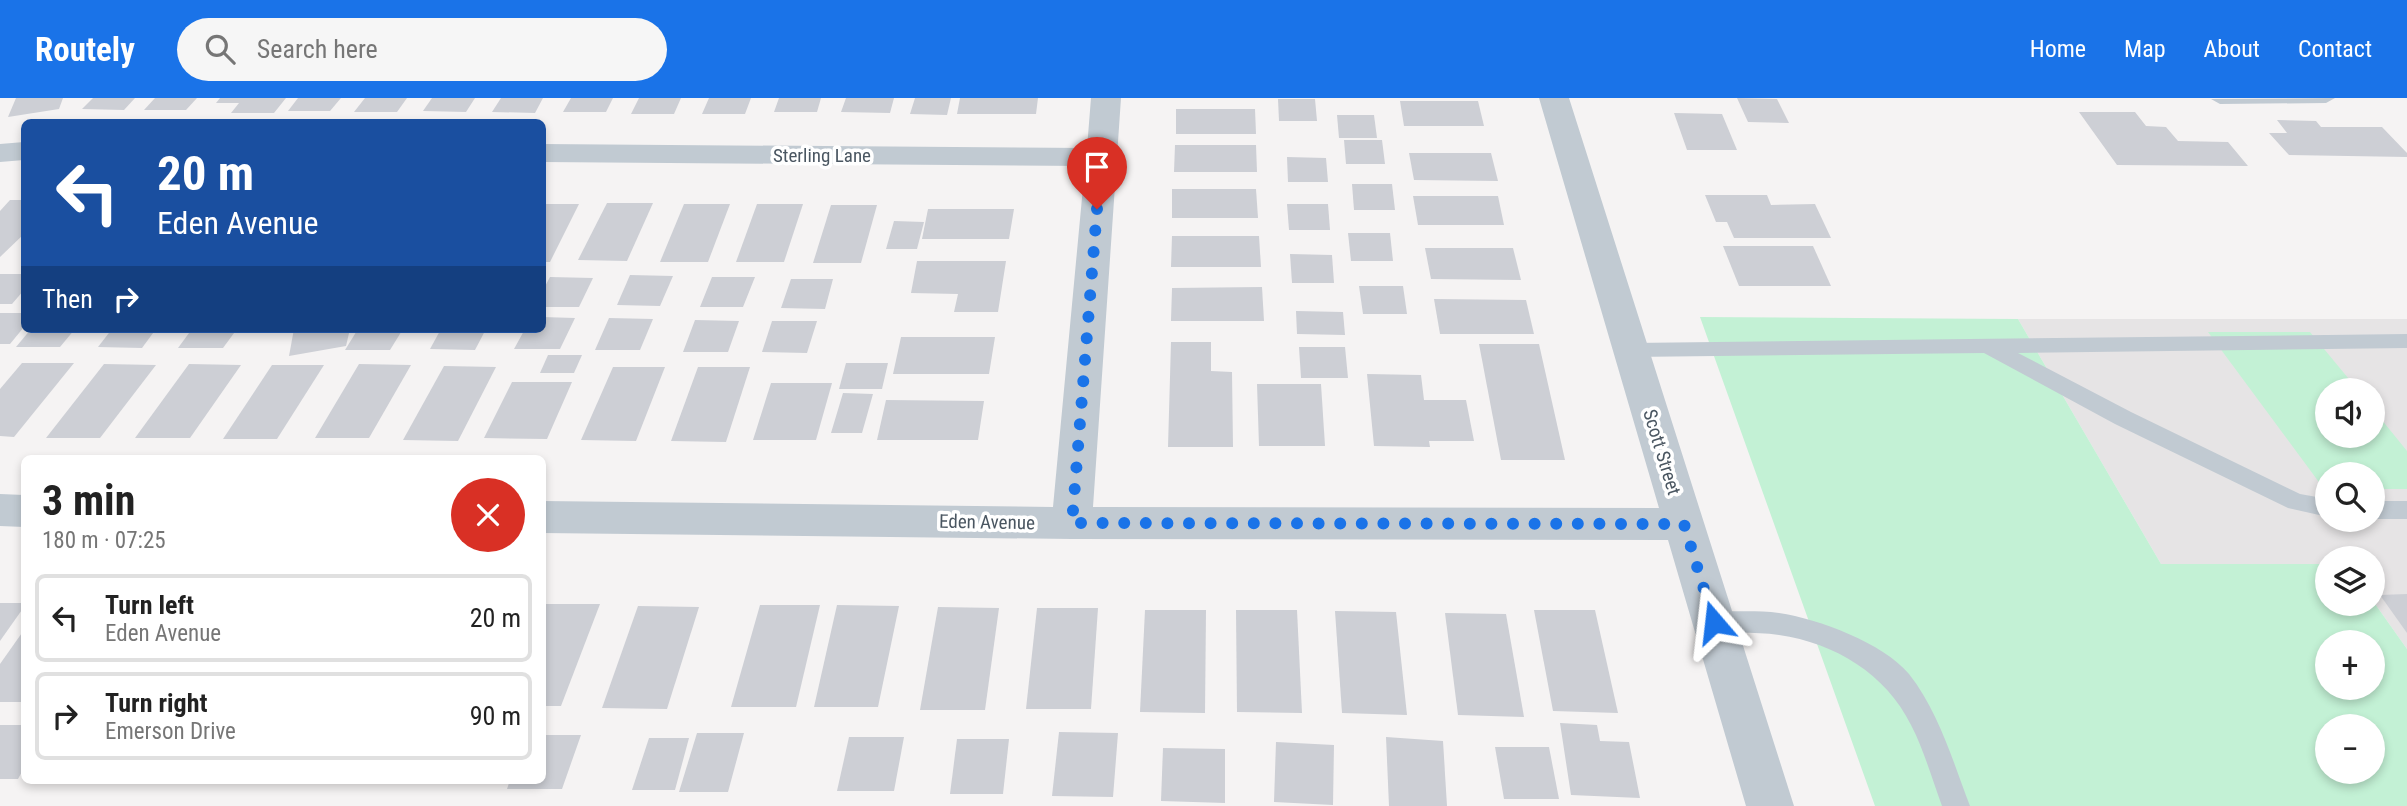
<!DOCTYPE html>
<html lang="en">
<head>
<meta charset="utf-8">
<style>
	:root { --surface:#fff; --page:#f6f6f6; --text:#222; --muted:#767676; --line:#e0e0e0; --accent:#1a73e8 }
	body { margin:0; font-family:"Roboto Condensed",sans-serif; background:var(--page); color:var(--text); height:100vh; display:flex; flex-direction:column; font-size:26px; white-space:nowrap }
	* { box-sizing:border-box; margin:0 }
	p { font-size:23px; color:var(--muted) }
	.icon { flex:none; width:38px; height:38px; fill:none; stroke:currentColor; stroke-width:2; stroke-linecap:round; stroke-linejoin:round }
	.map { position:relative; flex:1; overflow:hidden }
	.details { position:absolute; left:21px; top:357px; width:525px; height:329px; display:flex; flex-direction:column; background:var(--surface); border-radius:10px; box-shadow:0 4px 10px #0003 }
	.details>* { flex:none }
	.top-card { position:absolute; left:21px; top:21px; width:525px; height:214px; border-radius:10px; box-shadow:0 4px 10px #0003; background:#1a4fa0; color:#fff; overflow:hidden }
	.fabs { position:absolute; left:2315px; top:280px; display:grid; gap:14px }
	.fabs a { display:grid; place-items:center; width:70px; height:70px; border-radius:50%; background:var(--surface); box-shadow:0 4px 10px #0003; font-size:35px }
	.pin { position:absolute; display:grid; place-items:center; width:60px; height:60px; color:#fff; margin:-72px -30px; border-radius:50% 50% 50% 0; rotate:-45deg; box-shadow:0 0 7px #0007 }
	.pin .icon { rotate:45deg }
	.me { position:absolute; width:77px; margin:-38px; rotate:343deg; stroke-linejoin:round; filter:drop-shadow(0 0 5px #0008) }
	.turn { display:flex; align-items:center; gap:24px; height:147px; padding:0 21px; font-size:32px }
	.turn .icon { width:91px; height:91px; stroke-width:2.5 }
	.turn b { display:block; font-size:49px; line-height:60px }
	.then { display:flex; align-items:center; height:66px; padding:0 21px; background:#0003; gap:14px; font-size:26px }
	.round { display:grid; place-items:center; flex:none; width:74px; height:74px; border-radius:37px; background:var(--page) }
	.head { display:flex; align-items:center; justify-content:space-between; height:119px; padding:0 21px }
	h1 { font-size:42px; font-weight:700; line-height:52px }
	ul { padding:0; list-style:none }
	li { display:flex; align-items:center; gap:21px; height:88px; margin:0 14px 10px; padding:0 7px; border:4px solid var(--line); border-radius:10px }
	li div { flex:1 }
	li b { display:block; font-size:26px }
	li em { font-style:normal }
	header { display:flex; align-items:center; gap:42px; box-sizing:border-box; height:98px; padding:0 35px; background:var(--accent); color:#fff }
	header strong { font-size:33px }
	nav { display:flex; gap:38px; margin-inline-start:auto; font-size:24px }
	.search { width:490px; height:63px; background:var(--page); display:flex; align-items:center; gap:18px; box-sizing:border-box; padding:0 24px; border-radius:38px; color:var(--muted); font-size:26px }
	.map>svg:first-child { display:block }
</style>
</head>
<body>
<header>
<strong>Routely</strong>
<div class="search"><svg class="icon" aria-label="search" viewBox="0 0 24 24"><circle cx="10" cy="10" r="6"/><path d="M15 15l6 6"/></svg>Search here</div>
<nav><a>Home</a><a>Map</a><a>About</a><a>Contact</a></nav>
</header>
<div class="map">
<svg width="2407" height="708" viewBox="0 0 2407 708">
	<rect width="100%" height="100%" fill="#f5f3f3"/>
	<path fill="#e6e4e5" fill-rule="evenodd" d="M 2018,221 L 2407,221 L 2407,551 L 2373,503 L 2373,460 L 2328,460 L 2327,466 L 2161,466 ZM 2328,292 L 2373,292 L 2373,338 L 2328,338 ZM 2328,376 L 2373,376 L 2373,422 L 2328,422 Z"/>
	<g fill="#c3f1d5" fill-rule="evenodd">
		<path d="M 1700,219 L 2018,221 L 2161,466 L 2327,466 L 2328,506 L 2373,506 L 2373,503 L 2407,551 L 2407,708 L 1875,708 ZM 2328,544 L 2373,544 L 2373,590 L 2328,590 ZM 2328,628 L 2373,628 L 2373,674 L 2328,674 Z"/>
		<polygon points="2208,234 2310,234 2358,292 2328,292 2328,338 2373,338 2373,311 2407,353 2407,391 2373,391 2373,376 2328,376 2327,391 2324,391"/>
	</g>
	<g fill="#cdcfd5">
		<polygon points="16,0 63,0 59,11 8,19"/>
		<polygon points="93,0 135,0 124,12 82,11"/>
		<polygon points="155,0 197,0 186,12 144,12"/>
		<polygon points="220,0 286,0 274,15 231,15 239,5 216,5"/>
		<polygon points="298,0 341,0 330,13 288,13"/>
		<polygon points="365,0 407,0 397,14 354,14"/>
		<polygon points="432,0 475,0 466,14 423,13"/>
		<polygon points="501,0 543,0 535,15 492,14"/>
		<polygon points="571,0 613,0 606,14 563,14"/>
		<polygon points="639,0 681,0 674,16 631,16"/>
		<polygon points="709,0 751,0 745,16 702,16"/>
		<polygon points="779,0 821,0 817,14 774,14"/>
		<polygon points="846,0 894,0 890,15 841,14"/>
		<polygon points="915,0 951,0 947,17 910,16"/>
		<polygon points="960,0 1038,0 1036,16 957,16"/>
		<polygon points="1737,0 1777,1 1789,25 1748,24"/>
		<polygon points="1278,1 1315,1 1317,23 1279,23"/>
		<polygon points="1400,3 1478,3 1484,28 1404,28"/>
		<polygon points="1176,11 1255,11 1256,36 1176,36"/>
		<polygon points="2079,14 2135,14 2146,28 2166,29 2178,43 2228,44 2248,68 2117,67"/>
		<polygon points="1674,15 1722,16 1737,52 1687,52"/>
		<polygon points="1337,17 1374,17 1377,40 1339,40"/>
		<polygon points="2277,22 2316,23 2321,29 2382,29 2407,55 2407,59 2289,57 2269,35 2287,35"/>
		<polygon points="1344,42 1382,42 1385,66 1346,66"/>
		<polygon points="1175,47 1256,47 1257,74 1174,74"/>
		<polygon points="1409,55 1491,55 1498,83 1414,82"/>
		<polygon points="1287,59 1326,60 1328,84 1288,84"/>
		<polygon points="1352,86 1392,86 1395,112 1354,112"/>
		<polygon points="1172,91 1256,91 1258,120 1172,120"/>
		<polygon points="1705,97 1767,97 1771,107 1815,106 1831,140 1734,140 1727,124 1716,124"/>
		<polygon points="1413,98 1498,98 1504,127 1418,127"/>
		<polygon points="10,102 24,102 24,136 0,159 0,113"/>
		<polygon points="607,105 653,105 627,163 578,162"/>
		<polygon points="542,106 579,106 550,164 542,164"/>
		<polygon points="684,106 730,106 708,164 660,164"/>
		<polygon points="757,106 803,106 784,164 736,164"/>
		<polygon points="1287,106 1328,106 1330,132 1289,132"/>
		<polygon points="831,107 877,107 861,165 813,165"/>
		<polygon points="928,111 1014,111 1009,141 922,141"/>
		<polygon points="894,123 924,124 917,151 886,151"/>
		<polygon points="1348,135 1390,135 1393,163 1351,163"/>
		<polygon points="1172,138 1259,138 1261,169 1171,169"/>
		<polygon points="1723,148 1813,148 1831,188 1739,188"/>
		<polygon points="1425,150 1513,150 1521,182 1431,181"/>
		<polygon points="1290,156 1332,157 1334,185 1292,185"/>
		<polygon points="917,163 1006,163 998,214 954,214 958,196 911,195"/>
		<polygon points="0,176 24,176 24,192 12,206 0,206"/>
		<polygon points="630,177 673,178 660,208 617,207"/>
		<polygon points="550,179 593,180 579,209 542,209 542,194"/>
		<polygon points="712,179 755,179 743,209 700,209"/>
		<polygon points="791,181 833,181 825,211 781,210"/>
		<polygon points="1359,188 1403,188 1407,216 1363,216"/>
		<polygon points="1262,189 1264,223 1171,223 1172,190"/>
		<polygon points="1434,201 1526,202 1534,236 1440,236"/>
		<polygon points="1296,213 1343,214 1345,237 1297,236"/>
		<polygon points="0,215 24,215 24,229 10,246 0,246"/>
		<polygon points="542,219 575,220 560,251 514,251 525,231 542,231"/>
		<polygon points="609,220 653,221 640,252 595,252"/>
		<polygon points="695,222 739,223 728,254 683,254"/>
		<polygon points="772,223 817,223 807,255 762,254"/>
		<polygon points="31,231 75,231 60,249 16,249"/>
		<polygon points="112,231 156,231 142,250 98,249"/>
		<polygon points="192,231 237,231 223,250 178,250"/>
		<polygon points="294,231 350,231 346,248 289,258"/>
		<polygon points="358,231 403,231 390,252 345,252"/>
		<polygon points="441,231 486,231 475,252 430,251"/>
		<polygon points="901,239 995,239 989,276 893,276"/>
		<polygon points="1171,244 1211,244 1211,273 1232,274 1233,349 1168,349"/>
		<polygon points="1479,246 1539,246 1565,362 1501,362"/>
		<polygon points="1299,249 1345,249 1348,280 1301,280"/>
		<polygon points="548,257 582,257 574,275 540,275"/>
		<polygon points="22,265 74,265 14,339 0,338 0,291"/>
		<polygon points="846,265 888,265 882,291 839,291"/>
		<polygon points="104,266 156,267 100,340 46,340"/>
		<polygon points="189,266 241,267 190,340 135,340"/>
		<polygon points="359,266 411,267 369,340 315,340"/>
		<polygon points="272,267 324,267 277,341 223,341"/>
		<polygon points="444,268 496,269 458,343 403,342"/>
		<polygon points="613,269 665,269 636,343 581,342"/>
		<polygon points="698,269 750,269 726,344 671,343"/>
		<polygon points="1367,276 1421,277 1424,302 1466,302 1474,343 1429,343 1430,349 1374,348"/>
		<polygon points="512,284 572,284 547,341 484,340"/>
		<polygon points="771,285 832,285 816,342 753,342"/>
		<polygon points="1257,286 1321,286 1325,348 1259,348"/>
		<polygon points="843,295 873,296 862,335 831,335"/>
		<polygon points="886,302 984,303 978,342 877,342"/>
		<polygon points="2407,496 2407,535 2380,497"/>
		<polygon points="0,505 24,505 24,509 0,543"/>
		<polygon points="542,506 600,506 561,608 542,608"/>
		<polygon points="760,507 820,507 796,609 731,609"/>
		<polygon points="837,507 899,508 878,609 814,609"/>
		<polygon points="638,508 699,509 667,611 602,610"/>
		<polygon points="938,509 999,510 985,612 920,612"/>
		<polygon points="1037,510 1098,510 1091,611 1026,611"/>
		<polygon points="1145,512 1206,512 1205,615 1140,614"/>
		<polygon points="1236,512 1297,512 1302,615 1237,614"/>
		<polygon points="1534,512 1595,512 1618,615 1553,613"/>
		<polygon points="1335,513 1396,514 1407,617 1342,615"/>
		<polygon points="1445,515 1506,516 1524,619 1458,617"/>
		<polygon points="24,532 24,604 0,604 0,566"/>
		<polygon points="1560,625 1597,627 1600,643 1629,644 1640,700 1571,697"/>
		<polygon points="0,627 24,627 24,670 18,681 0,681"/>
		<polygon points="1059,634 1118,635 1113,699 1052,698"/>
		<polygon points="697,635 744,635 728,694 679,694"/>
		<polygon points="542,637 581,637 562,691 507,691 510,682 542,682"/>
		<polygon points="849,639 904,639 894,693 837,693"/>
		<polygon points="1386,639 1443,643 1447,708 1389,708"/>
		<polygon points="649,640 689,640 675,692 632,692"/>
		<polygon points="957,641 1009,641 1003,696 950,696"/>
		<polygon points="1276,644 1334,647 1333,707 1274,704"/>
		<polygon points="1495,649 1549,649 1559,701 1504,701"/>
		<polygon points="1163,650 1225,651 1225,705 1161,703"/>
	</g>
	<g fill="none" stroke-linecap="round" stroke-linejoin="round">
		<g fill="#c1cad2" fill-rule="evenodd">
			<polygon points="2335,0 2326,5 2220,6 2211,1"/>
			<polygon points="2407,236 2407,250 2018,255 2131,314 2300,396 2328,401 2328,419 2288,410 2115,326 1984,255 1631,259 1624,257 1620,252 1624,247 1631,245"/>
			<rect x="2373" y="403" width="34" height="18"/>
			<path d="M 1714,513 C 1735,514 1758,512 1779,515 C 1819,521 1883,545 1909,576 C 1939,614 1953,664 1970,708 L 1942,708 C 1932,681 1924,652 1911,627 C 1886,576 1835,545 1779,537 C 1758,534 1735,535 1714,535 L 1705,532 L 1701,524 L 1705,516 Z"/>
		</g>
		<g fill="#c1cad2" fill-rule="evenodd">
			<polygon points="1091,0 1121,0 1093,409 1659,410 1539,0 1569,0 1794,708 1746,708 1668,442 1072,441 542,435 542,403 1053,409 1085,68 542,64 542,46 1087,50"/>
			<polygon points="24,44 24,62 0,64 0,46"/>
			<polygon points="0,396 24,397 24,429 0,428"/>
		</g>
	</g>
	<g fill="none" stroke-linecap="round" stroke-linejoin="round">
		<polyline stroke="#1a73e8" stroke-width="12" stroke-dasharray="0 21.6" points="1097,111 1072,425 1684,426 1714,524"/>
	</g>
	<g text-anchor="middle" dominant-baseline="central" stroke-width="7" stroke-linejoin="round" paint-order="stroke">
		<g font-size="19" fill="#4a5661" stroke="#fff">
			<text x="822" y="57">Sterling Lane</text>
			<text transform="translate(1662 354) rotate(73)">Scott Street</text>
			<text transform="translate(987 424) rotate(1)">Eden Avenue</text>
		</g>
	</g>
</svg>
<div class="fabs">
<a><svg class="icon" aria-label="sound" viewBox="0 0 24 24"><path d="M4 9h4l5-4v14l-5-4H4zM17 9q2 3 0 6"/></svg></a>
<a><svg class="icon" aria-label="search" viewBox="0 0 24 24"><circle cx="10" cy="10" r="6"/><path d="M15 15l6 6"/></svg></a>
<a><svg class="icon" aria-label="layers" viewBox="0 0 24 24"><path d="M12 4l9 5-9 5-9-5zM3 14l9 5 9-5"/></svg></a>
<a>+</a>
<a>−</a>
</div>
<div class="pin" style="left:1097px;top:111px;background:#d93025"><svg class="icon" aria-label="arrive" viewBox="0 0 24 24"><path d="M6 21V4h12l-3 4 3 4H6"/></svg></div>
<svg class="me" style="left:1714px;top:524px" viewBox="-20 -20 40 40"><path d="M0-17L14 15 0 8-14 15z" fill="#1a73e8" stroke="#fff" stroke-width="4"/></svg>
<div class="top-card">
<div class="turn"><svg class="icon" aria-label="left" viewBox="0 0 24 24"><path d="M17 20v-9H6M10 6l-5 5 5 5"/></svg><div><b>20 m</b>Eden Avenue</div></div>
<div class="then">Then<svg class="icon" aria-label="right" viewBox="0 0 24 24"><path d="M7 20v-9h11M14 6l5 5-5 5"/></svg></div>
</div>
<section class="details">
<div class="head"><div><h1>3 min</h1><p>180 m · 07:25</p></div><a class="round" style="background:#d93025;color:#fff"><svg class="icon" aria-label="close" viewBox="0 0 24 24"><path d="M6 6l12 12M18 6L6 18"/></svg></a></div>
<ul>
<li><svg class="icon" aria-label="left" viewBox="0 0 24 24"><path d="M17 20v-9H6M10 6l-5 5 5 5"/></svg><div><b>Turn left</b><p>Eden Avenue</p></div><em>20 m</em></li>
<li><svg class="icon" aria-label="right" viewBox="0 0 24 24"><path d="M7 20v-9h11M14 6l5 5-5 5"/></svg><div><b>Turn right</b><p>Emerson Drive</p></div><em>90 m</em></li>
</ul>
</section>
</div>
</body>
</html>
